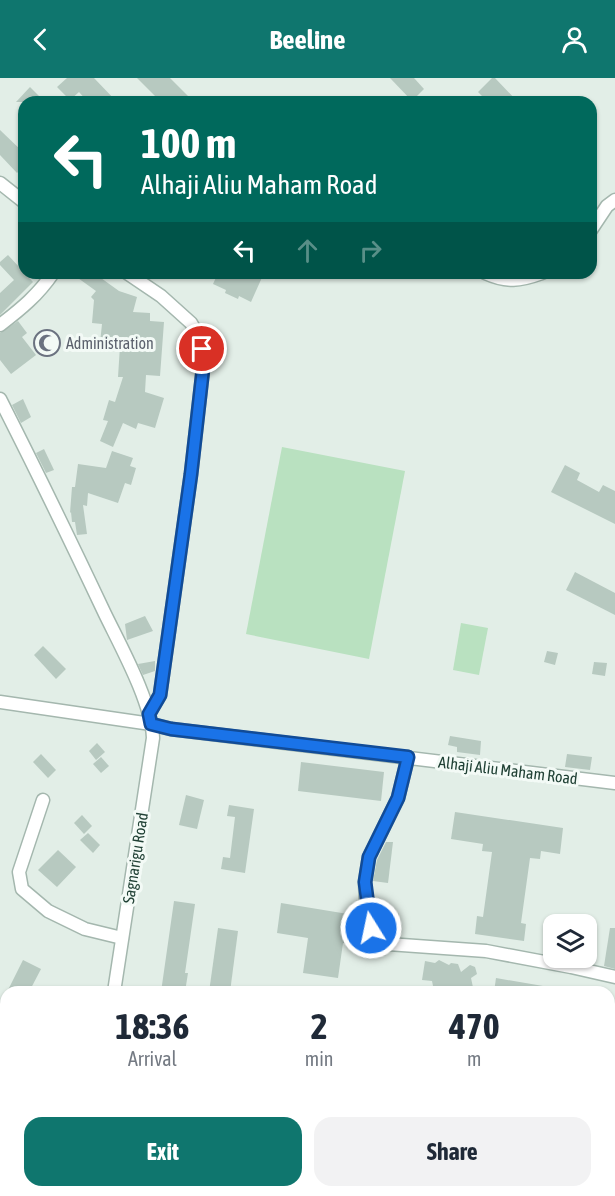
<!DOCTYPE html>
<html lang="en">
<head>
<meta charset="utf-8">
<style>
	:root { --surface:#fff; --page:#f2f2f3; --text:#1f2937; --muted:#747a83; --accent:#0f766e }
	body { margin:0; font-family:"Asap Condensed",sans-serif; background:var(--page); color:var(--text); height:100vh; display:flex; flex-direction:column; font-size:22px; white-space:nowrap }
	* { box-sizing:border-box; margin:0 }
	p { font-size:20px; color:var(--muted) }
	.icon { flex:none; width:33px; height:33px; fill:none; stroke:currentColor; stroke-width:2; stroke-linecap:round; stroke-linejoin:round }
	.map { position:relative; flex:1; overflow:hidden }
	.panel { position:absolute; left:0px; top:908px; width:615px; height:212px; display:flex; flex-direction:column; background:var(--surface); border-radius:18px 18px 0 0; box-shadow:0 2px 4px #0004 }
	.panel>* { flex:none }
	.hud { position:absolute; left:18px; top:18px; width:579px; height:183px; border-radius:18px; box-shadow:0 2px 4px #0004; background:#00695c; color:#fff; overflow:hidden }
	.controls { position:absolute; left:543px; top:836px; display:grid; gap:12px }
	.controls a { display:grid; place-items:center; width:54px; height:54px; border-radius:12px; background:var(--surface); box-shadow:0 2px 4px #0004; font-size:30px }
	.pin { position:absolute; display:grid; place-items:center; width:51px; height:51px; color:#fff; margin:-26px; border:3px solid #fff; border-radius:50%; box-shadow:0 2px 6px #0007 }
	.me { position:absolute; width:66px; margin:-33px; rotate:350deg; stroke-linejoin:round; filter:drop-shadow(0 0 4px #0008) }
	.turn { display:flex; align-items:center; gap:21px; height:126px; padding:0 24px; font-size:27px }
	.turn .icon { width:78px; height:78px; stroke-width:2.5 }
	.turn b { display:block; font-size:42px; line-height:51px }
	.lanes { display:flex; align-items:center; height:57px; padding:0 24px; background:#0003; justify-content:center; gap:30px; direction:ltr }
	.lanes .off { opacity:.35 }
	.eta { display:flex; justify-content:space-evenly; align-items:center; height:102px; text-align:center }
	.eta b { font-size:36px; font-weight:700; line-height:42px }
	.action { display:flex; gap:12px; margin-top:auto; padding:12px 24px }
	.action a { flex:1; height:69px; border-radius:18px; background:var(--accent); color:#fff; font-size:24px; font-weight:700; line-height:69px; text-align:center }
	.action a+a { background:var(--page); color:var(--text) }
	header { display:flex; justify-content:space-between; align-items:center; height:78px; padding:0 24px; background:var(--accent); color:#fff; font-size:27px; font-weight:700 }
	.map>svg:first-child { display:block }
</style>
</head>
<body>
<header><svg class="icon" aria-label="back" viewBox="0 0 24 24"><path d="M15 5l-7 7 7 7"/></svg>Beeline<svg class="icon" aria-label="person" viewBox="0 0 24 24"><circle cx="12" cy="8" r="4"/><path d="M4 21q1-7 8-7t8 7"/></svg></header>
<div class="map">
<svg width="615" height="1118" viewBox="0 0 615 1118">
	<rect width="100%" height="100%" fill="#e2eee7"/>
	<g fill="#b9e1c0">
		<polygon points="282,369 405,393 369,581 246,556"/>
		<polygon points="461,545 488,550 479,597 453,592"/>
	</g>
	<g fill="#b7c9c0">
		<polygon points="67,0 94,0 117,24 88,24 79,14 70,22 57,9"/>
		<polygon points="137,0 170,0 194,24 161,24"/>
		<polygon points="390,0 414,0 424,11 412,23"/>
		<polygon points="492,0 495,0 518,24 492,24 488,19 485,21 478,14"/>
		<polygon points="30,9 45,24 16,24"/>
		<polygon points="0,52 24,75 24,88 17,95 0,77"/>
		<polygon points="8,177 33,204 0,237 0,215 14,202 0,187 0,184"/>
		<polygon points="71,195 94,195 119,213 137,219 133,234 150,235 150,243 164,244 160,298 146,297 145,314 164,320 155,350 138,345 136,351 123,345 113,369 100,363 108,343 103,342 109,322 115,324 123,299 118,299 120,268 100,265 102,246 92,245 94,222 91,219 96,213"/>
		<polygon points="218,195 264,195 251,224 239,218 238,221 225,215 226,212 213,206"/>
		<polygon points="18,243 27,255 22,259 36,277 11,296 0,282 0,255"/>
		<polygon points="23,321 31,339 21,345 12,327"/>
		<polygon points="44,371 54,392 46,395 36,375"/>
		<polygon points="112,373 133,380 130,388 136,390 131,407 125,405 118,425 88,415 87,428 83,427 87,456 77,457 75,444 72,444 71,434 70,435 72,409 75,409 78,386 106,390"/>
		<polygon points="565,387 580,395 577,402 599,414 603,407 615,413 615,446 551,414"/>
		<polygon points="575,494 615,515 615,537 566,512"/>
		<polygon points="145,538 153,553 127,562 125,546"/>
		<polygon points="43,568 66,591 56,601 34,577"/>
		<polygon points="547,573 558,575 555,587 544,584"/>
		<polygon points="155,583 155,593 143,597 138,586"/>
		<polygon points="594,584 607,585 605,598 592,596"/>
		<polygon points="450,658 481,663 480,677 457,674 457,669 448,667"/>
		<polygon points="97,665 105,674 96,682 89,673"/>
		<polygon points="41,676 56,692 48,700 33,684"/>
		<polygon points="567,676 592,679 590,692 565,689"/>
		<polygon points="101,679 109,688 101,695 93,686"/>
		<polygon points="301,684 384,694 381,723 298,713"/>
		<polygon points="186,717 204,722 197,751 179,747"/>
		<polygon points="229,727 254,731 245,795 221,791 223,779 230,780 235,739 227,738"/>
		<polygon points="455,734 563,750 560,776 541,773 540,781 530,780 521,845 526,846 524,863 475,856 477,838 483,839 492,774 482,773 483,766 451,761"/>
		<polygon points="82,737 92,748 84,756 74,745"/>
		<polygon points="88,755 100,767 93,775 80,762"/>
		<polygon points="386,764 393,764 388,805 373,803 377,782"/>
		<polygon points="58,772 76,789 57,809 38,792"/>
		<polygon points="174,823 195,826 185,895 188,895 185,914 161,914"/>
		<polygon points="281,825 360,838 362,849 360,868 343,865 338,900 303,895 308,860 277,855"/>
		<polygon points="218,850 238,853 230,914 209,914"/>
		<polygon points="610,850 615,850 615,891 604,888"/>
		<polygon points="23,882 41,891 29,914 7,914"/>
		<polygon points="439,882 449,887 451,885 458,886 461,894 470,887 475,889 477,896 471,900 474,914 452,914 442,909 439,911 433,908 432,903 422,902 425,883 435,885"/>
		<polygon points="496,900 543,908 543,914 494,914"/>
	</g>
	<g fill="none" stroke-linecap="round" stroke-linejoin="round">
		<defs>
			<g id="minor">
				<polyline points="0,105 24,124"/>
				<polyline points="591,152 607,128 615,122"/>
				<polyline points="127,195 161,218 191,245 198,257 204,282 191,396 160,617 149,635"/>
				<path d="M 485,195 C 507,205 520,203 542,195"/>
				<path d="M 0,247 C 21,231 38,217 53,195"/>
				<path d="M 0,321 C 36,392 71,464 105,536 C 121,569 152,625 153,660 L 114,914"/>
				<polyline points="0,624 151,646 171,651 615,705"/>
				<polyline points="408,679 398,720 369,779 365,804 366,824 371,850 378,863 388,866 486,873 571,889 615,899"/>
				<polyline points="43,722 19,794 22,811 48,833 85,851 122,860"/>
				<polyline points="609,958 615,959"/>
				<polyline points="479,1113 509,1118"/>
				<polyline points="81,1118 82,1113"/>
			</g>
		</defs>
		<use href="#minor" stroke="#a4b7ae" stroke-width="15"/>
		<use href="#minor" stroke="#fff" stroke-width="12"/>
	</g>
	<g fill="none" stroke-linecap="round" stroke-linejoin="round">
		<defs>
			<polyline id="route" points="202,271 204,282 191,396 160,617 149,636 151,646 171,651 408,679 398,720 369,779 365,804 371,850"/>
		</defs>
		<use href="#route" stroke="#114b97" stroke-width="15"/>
		<use href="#route" stroke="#1a73e8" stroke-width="10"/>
	</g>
	<defs>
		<symbol id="mosque-ring" viewBox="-11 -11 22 22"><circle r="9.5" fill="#f3faf6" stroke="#6b7280" stroke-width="1.5"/><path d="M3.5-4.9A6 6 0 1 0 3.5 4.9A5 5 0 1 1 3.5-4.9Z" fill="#6b7280"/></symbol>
	</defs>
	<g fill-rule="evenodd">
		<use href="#mosque-ring" x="32" y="250" width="30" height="30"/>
	</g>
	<g text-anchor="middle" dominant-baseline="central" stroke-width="6" stroke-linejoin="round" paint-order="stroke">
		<g font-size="16" fill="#5b616d" stroke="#f3faf6" text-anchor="start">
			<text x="66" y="265">Administration</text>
		</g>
		<g font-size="16" fill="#204135" stroke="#f3faf6">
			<text transform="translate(508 692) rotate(7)">Alhaji Aliu Maham Road</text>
			<text transform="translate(135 780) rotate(-81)">Sagnarigu Road</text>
		</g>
	</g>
</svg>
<div class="controls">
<a><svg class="icon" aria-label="layers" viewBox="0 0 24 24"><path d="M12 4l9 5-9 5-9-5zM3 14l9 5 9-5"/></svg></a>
</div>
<div class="pin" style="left:202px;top:271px;background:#d93025"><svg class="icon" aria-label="arrive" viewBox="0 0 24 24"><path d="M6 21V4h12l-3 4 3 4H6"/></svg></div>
<svg class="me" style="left:371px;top:850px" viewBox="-20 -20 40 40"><circle r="17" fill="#1a73e8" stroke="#fff" stroke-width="3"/><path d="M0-11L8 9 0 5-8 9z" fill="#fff"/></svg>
<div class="hud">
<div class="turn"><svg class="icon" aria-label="left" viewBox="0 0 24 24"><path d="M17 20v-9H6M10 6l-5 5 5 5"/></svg><div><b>100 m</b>Alhaji Aliu Maham Road</div></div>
<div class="lanes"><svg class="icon" aria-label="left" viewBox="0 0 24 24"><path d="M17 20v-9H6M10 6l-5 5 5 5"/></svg><svg class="icon off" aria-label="ahead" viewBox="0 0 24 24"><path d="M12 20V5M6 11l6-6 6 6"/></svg><svg class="icon off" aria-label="right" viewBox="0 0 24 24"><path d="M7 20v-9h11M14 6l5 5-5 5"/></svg></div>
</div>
<section class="panel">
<div class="eta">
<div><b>18:36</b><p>Arrival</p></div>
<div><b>2</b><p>min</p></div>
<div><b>470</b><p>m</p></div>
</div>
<div class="action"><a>Exit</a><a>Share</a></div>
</section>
</div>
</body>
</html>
